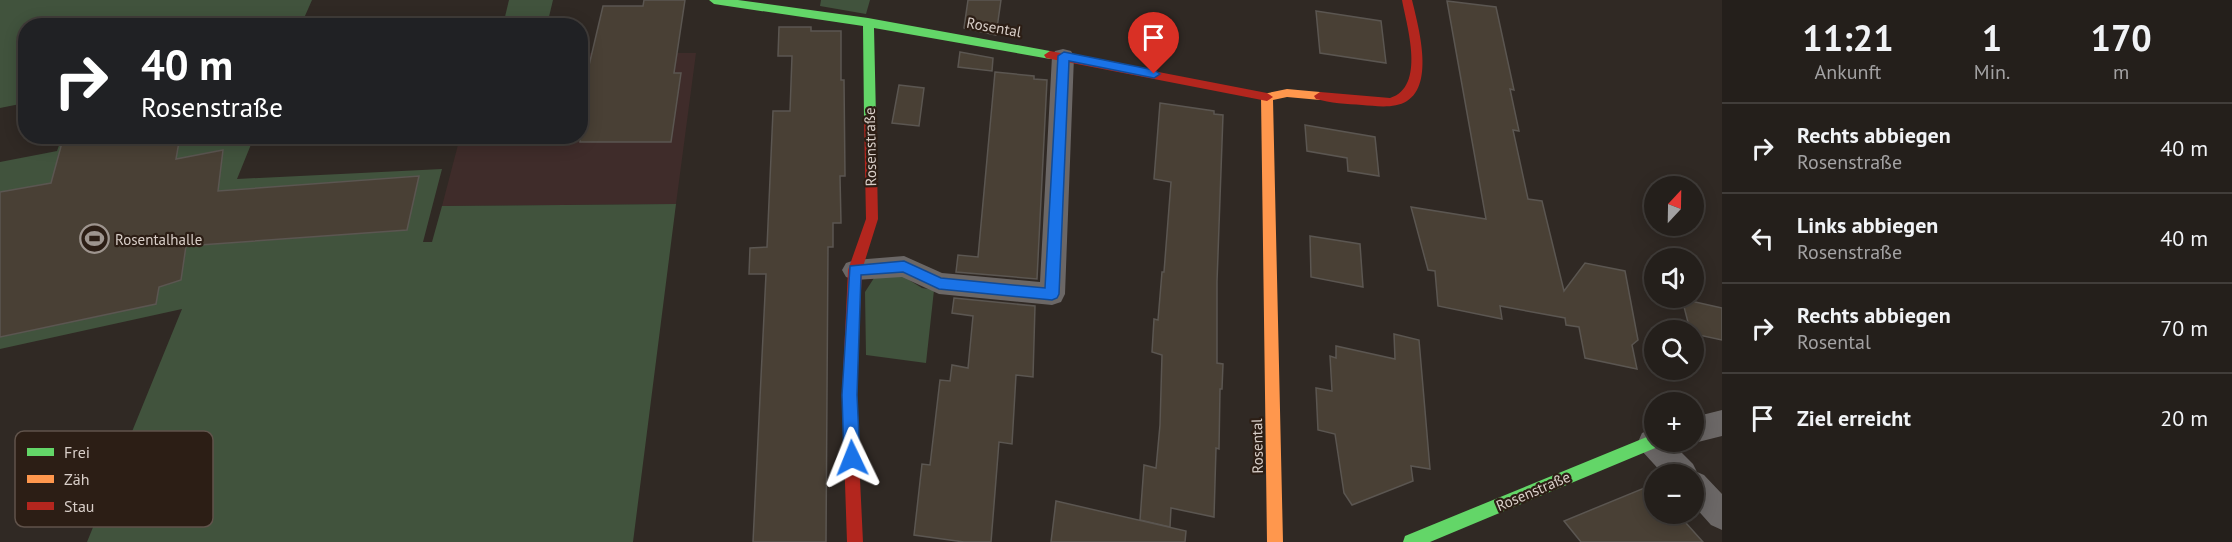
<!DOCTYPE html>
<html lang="de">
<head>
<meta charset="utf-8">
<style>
	:root { --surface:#241f1b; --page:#302c28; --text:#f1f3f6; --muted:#a3a2a3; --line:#413d3a }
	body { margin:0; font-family:"PT Sans",sans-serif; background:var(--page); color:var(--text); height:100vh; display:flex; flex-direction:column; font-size:22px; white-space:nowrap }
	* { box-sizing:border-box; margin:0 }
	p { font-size:20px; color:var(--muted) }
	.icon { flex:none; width:33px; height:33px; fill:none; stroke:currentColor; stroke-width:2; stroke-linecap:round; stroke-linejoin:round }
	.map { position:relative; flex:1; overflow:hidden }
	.details { display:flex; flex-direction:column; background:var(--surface); width:510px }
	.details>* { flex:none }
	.banner { position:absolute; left:18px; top:18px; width:570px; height:126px; border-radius:24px; box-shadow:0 3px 15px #0003,0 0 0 2px var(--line); background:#202124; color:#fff; overflow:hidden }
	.needle { width:39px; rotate:22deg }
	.buttons { position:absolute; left:1644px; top:176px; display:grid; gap:12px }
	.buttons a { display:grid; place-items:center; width:60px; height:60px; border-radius:50%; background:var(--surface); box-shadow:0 3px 15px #0003,0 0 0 2px var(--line); font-size:30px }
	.pin { position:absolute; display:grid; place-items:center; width:51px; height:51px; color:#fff; margin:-62px -26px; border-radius:50% 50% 50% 0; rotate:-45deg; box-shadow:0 0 6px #0007 }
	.pin .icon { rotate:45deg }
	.me { position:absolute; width:66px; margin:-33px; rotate:358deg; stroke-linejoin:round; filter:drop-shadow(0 0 4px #0008) }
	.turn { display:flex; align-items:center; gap:21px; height:126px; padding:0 24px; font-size:27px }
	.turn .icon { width:78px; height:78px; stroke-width:2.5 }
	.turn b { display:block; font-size:42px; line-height:51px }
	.eta { display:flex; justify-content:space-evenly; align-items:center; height:102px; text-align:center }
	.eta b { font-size:36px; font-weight:700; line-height:42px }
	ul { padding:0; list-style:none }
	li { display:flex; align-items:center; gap:18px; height:90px; padding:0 24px; border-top:2px solid var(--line) }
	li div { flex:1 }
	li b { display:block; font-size:22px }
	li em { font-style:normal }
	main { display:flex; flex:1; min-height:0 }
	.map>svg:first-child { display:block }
</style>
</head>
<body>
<main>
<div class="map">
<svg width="1722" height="542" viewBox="0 0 1722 542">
	<rect width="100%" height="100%" fill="#302924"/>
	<polygon fill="#3f2c2a" points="581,53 696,53 676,204 442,206 460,137 580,136"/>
	<g fill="#41533d">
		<polygon points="0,0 312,0 301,25 26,26 25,103 0,108"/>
		<polygon points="509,0 553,0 547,25 503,25"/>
		<polygon points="821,0 870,0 866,14 820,6"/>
		<polygon points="62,137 254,137 237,179 442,169 423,242 432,242 442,206 676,204 633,542 87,542 182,309 0,349 0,162 57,151"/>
		<polygon points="901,275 922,288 934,290 926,363 866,355 865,292 874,278"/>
	</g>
	<g fill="#494035" stroke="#5b5651" stroke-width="1.5">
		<polygon points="644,0 685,0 674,73 681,73 671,142 580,142 580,74 587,74 603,6 643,6"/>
		<polygon points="968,0 1001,0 996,35 964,28"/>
		<polygon points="1447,1 1496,7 1514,90 1510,89 1519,131 1513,130 1528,199 1542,201 1564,291 1585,263 1625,271 1638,340 1632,345 1637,369 1585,358 1579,327 1566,325 1565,318 1500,306 1502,319 1438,306 1435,271 1428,270 1411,207 1486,219"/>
		<polygon points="1316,11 1381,21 1386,63 1320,53"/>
		<polygon points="779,27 811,27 811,31 841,31 841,80 844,80 845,176 840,176 841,223 833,223 833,247 828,247 826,542 753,542 766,274 749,274 750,248 767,247 773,111 790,111 792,56 778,56"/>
		<polygon points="960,52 993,58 992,71 958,67"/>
		<polygon points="995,72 1034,76 1034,79 1047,80 1037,279 956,272 958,255 978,257"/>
		<polygon points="899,85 924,88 919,126 892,123"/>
		<polygon points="1160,103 1214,111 1214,114 1223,115 1217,282 1217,363 1223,364 1222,389 1220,389 1219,449 1216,448 1214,517 1171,508 1170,527 1140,520 1144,465 1156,468 1160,425 1162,355 1152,352 1154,319 1158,320 1162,272 1164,272 1171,182 1154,179"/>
		<polygon points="1305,125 1375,137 1379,176 1348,171 1347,158 1307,151"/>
		<polygon points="75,136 180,136 176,159 223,150 218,191 419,176 407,230 186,246 181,280 159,287 156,304 0,337 0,192 51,183 63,139"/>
		<polygon points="1310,236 1360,244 1363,287 1311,277"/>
		<polygon points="954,298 1035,306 1033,377 1016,375 1012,444 999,442 991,542 964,542 914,535 922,464 930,465 940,380 950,381 952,365 968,368 973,316 952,313"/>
		<polygon points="1682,299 1722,308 1722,340 1694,334 1694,330 1690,330"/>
		<polygon points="1394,334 1419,340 1430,469 1411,466 1413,481 1352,505 1344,493 1335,434 1318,430 1316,388 1332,391 1330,356 1336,358 1336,346 1395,359"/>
		<polygon points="1654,484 1654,513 1677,513 1703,542 1581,542 1564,521"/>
		<polygon points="1056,501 1186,531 1185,542 1051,542"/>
	</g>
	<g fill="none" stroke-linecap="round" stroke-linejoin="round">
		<g fill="#6b6766" fill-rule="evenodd">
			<polygon points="1063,49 1071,51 1074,56 1065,294 1061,302 1052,305 939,294 902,277 855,280 846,277 842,270 846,263 855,260 904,256 942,273 1040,282 1052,56 1055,51"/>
			<polygon points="1722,410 1722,436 1694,443 1689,441 1694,441 1694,417"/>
			<polygon points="1652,429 1654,430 1654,441 1670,441 1693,464 1697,472 1704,475 1722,494 1722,530 1711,525 1694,506 1694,474 1663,474 1642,451 1638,442 1642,433"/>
		</g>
		<g fill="#63d668" fill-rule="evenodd">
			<polygon points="709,0 738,0 868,18 1050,51 1056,55 1050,59 874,28 876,118 870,122 864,118 863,26 714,4"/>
			<polygon points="1654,434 1654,441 1663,441 1660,446 1430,542 1403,542 1405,536"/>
		</g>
		<polygon fill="#ff974d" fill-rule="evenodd" points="1287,89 1320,92 1326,96 1320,100 1287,97 1273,100 1283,542 1267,542 1261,97 1263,94"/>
		<g fill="#b3261e" fill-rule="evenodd">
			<path d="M 1402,0 L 1412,0 C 1418,25 1435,84 1407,101 C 1394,109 1376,106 1362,105 C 1347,104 1330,103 1316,99 L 1314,96 L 1320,92 L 1390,98 C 1426,87 1407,27 1402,0 Z"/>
			<polygon points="1050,51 1267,93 1273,97 1267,101 1046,58 1044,55"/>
			<polygon points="870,114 876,118 878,219 862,270 856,395 863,542 847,542 842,395 848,270 866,219 864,118"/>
		</g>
	</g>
	<polygon fill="#1a73e8" stroke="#114b97" stroke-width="1.5" points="1064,52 1154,70 1160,74 1154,78 1069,61 1059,294 1057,298 1052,300 939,289 903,272 861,275 857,395 860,458 857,463 852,465 847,463 844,458 842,395 850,266 904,261 941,278 1045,288 1058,56"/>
	<defs>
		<symbol id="stadium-ring" viewBox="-11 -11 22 22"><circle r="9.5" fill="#2c1e15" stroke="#9e958f" stroke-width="1.5"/><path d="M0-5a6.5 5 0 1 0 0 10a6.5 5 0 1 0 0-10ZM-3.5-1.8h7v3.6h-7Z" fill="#9e958f"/></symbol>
	</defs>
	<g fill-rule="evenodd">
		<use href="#stadium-ring" x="78" y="222" width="33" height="33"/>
	</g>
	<g text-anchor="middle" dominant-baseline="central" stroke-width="4.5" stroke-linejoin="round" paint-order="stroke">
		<g font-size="15" fill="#d9cfc9" stroke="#2c1e15">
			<text transform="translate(994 27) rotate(10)">Rosental</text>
			<text transform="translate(870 147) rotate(-91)">Rosenstraße</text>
			<text transform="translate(1257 446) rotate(-91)">Rosental</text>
			<text transform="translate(1533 491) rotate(-23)">Rosenstraße</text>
		</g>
		<g font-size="15" fill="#d9cfc9" stroke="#2c1e15" text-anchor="start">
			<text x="115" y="239">Rosentalhalle</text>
		</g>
	</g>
	<rect x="15" y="431" width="198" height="96" rx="9" fill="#2c1e15" stroke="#60534b" stroke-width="1.5"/>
	<rect x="27" y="448" width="27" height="8" fill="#63d668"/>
	<rect x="27" y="475" width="27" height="8" fill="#ff974d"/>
	<rect x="27" y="502" width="27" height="8" fill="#b3261e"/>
	<g font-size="16" fill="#d9cfc9">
		<text x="64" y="458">Frei</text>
		<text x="64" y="485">Zäh</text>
		<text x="64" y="512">Stau</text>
	</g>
</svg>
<div class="buttons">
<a><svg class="needle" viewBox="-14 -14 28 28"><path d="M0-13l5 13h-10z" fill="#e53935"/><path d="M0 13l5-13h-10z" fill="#a3a2a3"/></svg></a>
<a><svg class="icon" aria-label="sound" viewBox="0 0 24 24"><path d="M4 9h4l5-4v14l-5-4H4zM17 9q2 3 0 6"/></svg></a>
<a><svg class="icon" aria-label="search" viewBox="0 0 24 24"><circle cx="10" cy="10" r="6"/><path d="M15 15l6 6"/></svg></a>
<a>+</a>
<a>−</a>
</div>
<div class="pin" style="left:1154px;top:74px;background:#d93025"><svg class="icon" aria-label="arrive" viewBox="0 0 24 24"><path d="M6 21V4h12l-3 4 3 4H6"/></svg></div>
<svg class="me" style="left:852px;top:458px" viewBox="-20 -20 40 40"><path d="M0-17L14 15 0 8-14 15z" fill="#1a73e8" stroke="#fff" stroke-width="4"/></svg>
<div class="banner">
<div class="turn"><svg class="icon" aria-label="right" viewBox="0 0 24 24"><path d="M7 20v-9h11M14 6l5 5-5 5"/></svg><div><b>40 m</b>Rosenstraße</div></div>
</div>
</div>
<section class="details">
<div class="eta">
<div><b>11:21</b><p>Ankunft</p></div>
<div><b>1</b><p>Min.</p></div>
<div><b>170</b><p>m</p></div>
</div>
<ul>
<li><svg class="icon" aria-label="right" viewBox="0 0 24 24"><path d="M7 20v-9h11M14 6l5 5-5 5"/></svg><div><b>Rechts abbiegen</b><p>Rosenstraße</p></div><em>40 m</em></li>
<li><svg class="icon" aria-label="left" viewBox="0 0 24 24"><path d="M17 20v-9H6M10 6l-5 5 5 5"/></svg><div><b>Links abbiegen</b><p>Rosenstraße</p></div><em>40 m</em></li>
<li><svg class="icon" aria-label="right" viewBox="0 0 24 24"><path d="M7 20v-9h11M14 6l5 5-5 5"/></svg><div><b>Rechts abbiegen</b><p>Rosental</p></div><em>70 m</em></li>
<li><svg class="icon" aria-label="arrive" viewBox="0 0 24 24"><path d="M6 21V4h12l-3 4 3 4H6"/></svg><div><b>Ziel erreicht</b></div><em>20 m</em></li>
</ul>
</section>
</main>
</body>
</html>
